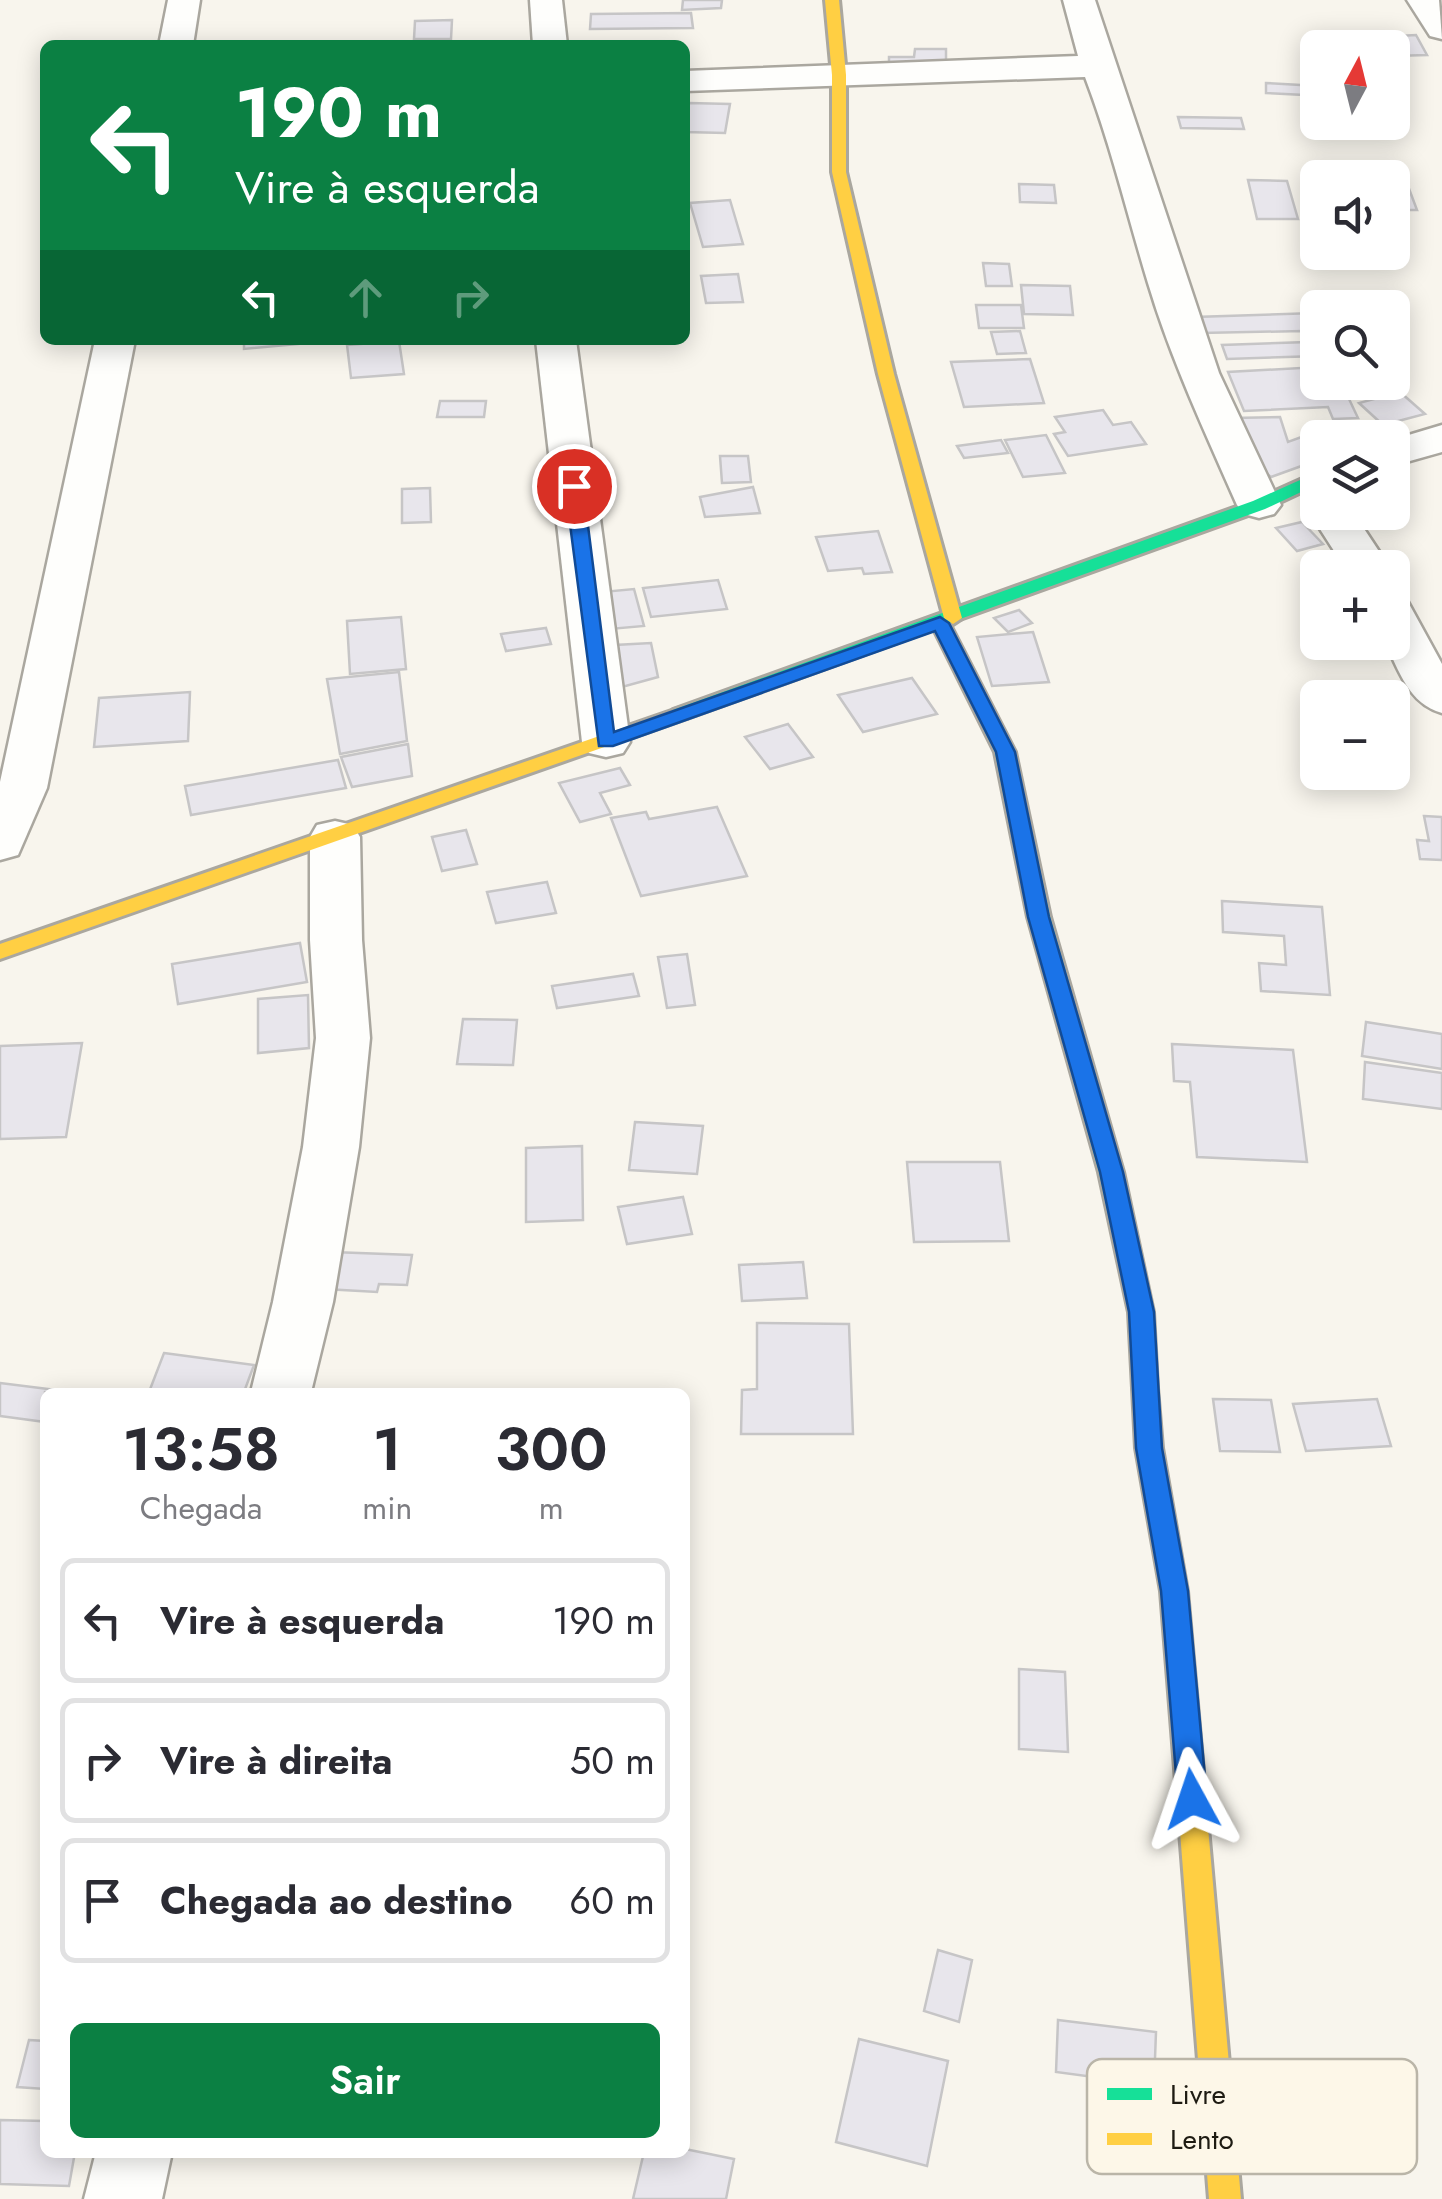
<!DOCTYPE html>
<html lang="pt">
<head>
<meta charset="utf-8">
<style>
	:root { --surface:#fff; --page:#f2f2f3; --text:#2b2b33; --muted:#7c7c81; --line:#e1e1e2; --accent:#0b8043 }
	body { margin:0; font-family:Jost,sans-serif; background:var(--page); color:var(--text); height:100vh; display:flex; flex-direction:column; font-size:38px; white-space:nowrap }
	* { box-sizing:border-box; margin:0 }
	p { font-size:32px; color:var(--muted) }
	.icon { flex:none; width:55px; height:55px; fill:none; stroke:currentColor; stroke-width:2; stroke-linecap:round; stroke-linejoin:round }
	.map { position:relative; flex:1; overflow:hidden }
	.side { position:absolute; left:40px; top:1388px; width:650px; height:770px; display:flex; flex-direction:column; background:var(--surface); border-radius:15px; box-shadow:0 5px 25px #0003 }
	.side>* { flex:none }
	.hud { position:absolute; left:40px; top:40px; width:650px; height:305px; border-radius:15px; box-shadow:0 5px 25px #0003; background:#0b8043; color:#fff; overflow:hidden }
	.needle { width:65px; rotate:7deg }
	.buttons { position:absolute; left:1300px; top:30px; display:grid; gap:20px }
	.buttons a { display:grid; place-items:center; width:110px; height:110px; border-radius:15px; background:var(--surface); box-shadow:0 5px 25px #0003; font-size:50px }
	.pin { position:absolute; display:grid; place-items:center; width:85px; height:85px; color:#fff; margin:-42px; border:5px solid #fff; border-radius:50%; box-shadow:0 2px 10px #0007 }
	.me { position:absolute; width:110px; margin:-55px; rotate:355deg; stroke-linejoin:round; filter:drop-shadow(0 0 8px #0008) }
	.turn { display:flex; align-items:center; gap:35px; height:210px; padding:0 30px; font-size:45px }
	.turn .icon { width:130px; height:130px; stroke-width:2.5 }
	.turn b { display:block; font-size:70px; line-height:85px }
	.lanes { display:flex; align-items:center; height:95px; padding:0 30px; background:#0003; justify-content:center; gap:50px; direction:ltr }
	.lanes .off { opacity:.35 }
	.eta { display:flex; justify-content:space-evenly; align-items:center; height:170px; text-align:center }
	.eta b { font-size:60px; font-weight:600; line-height:70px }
	.action { display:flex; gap:20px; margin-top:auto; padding:20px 30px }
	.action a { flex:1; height:115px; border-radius:15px; background:var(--accent); color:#fff; font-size:40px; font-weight:600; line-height:115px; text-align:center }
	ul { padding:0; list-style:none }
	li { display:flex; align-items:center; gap:30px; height:125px; margin:0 20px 15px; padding:0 10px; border:5px solid var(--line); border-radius:15px }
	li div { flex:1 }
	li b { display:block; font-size:38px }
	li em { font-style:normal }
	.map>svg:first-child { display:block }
</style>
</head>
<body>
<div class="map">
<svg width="1442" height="2199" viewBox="0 0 1442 2199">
	<rect width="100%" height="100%" fill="#f8f5ed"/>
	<g fill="#e8e6ec" stroke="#c6c5c6" stroke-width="2.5">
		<polygon points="683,0 722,0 721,8 682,10"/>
		<polygon points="691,13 693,28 590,29 591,14"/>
		<polygon points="452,20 451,39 414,39 415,21"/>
		<polygon points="1416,35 1427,55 1392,56 1392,48 1384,48 1378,37"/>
		<polygon points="915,49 946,49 946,67 889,66 889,57 914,57"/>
		<polygon points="1266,83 1318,86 1318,102 1304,101 1304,95 1266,93"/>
		<polygon points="689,103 730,104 725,133 685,132"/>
		<polygon points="1178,117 1241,118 1244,129 1181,128"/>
		<polygon points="1248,180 1287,181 1298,219 1257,219"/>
		<polygon points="1019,184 1054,185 1056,203 1020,202"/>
		<polygon points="1392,186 1408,186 1417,210 1392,210"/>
		<polygon points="730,200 743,244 703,247 690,203"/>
		<polygon points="983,263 1009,264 1012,286 986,286"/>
		<polygon points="738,274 743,302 706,303 701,276"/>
		<polygon points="1021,285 1070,286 1073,315 1024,314"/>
		<polygon points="976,305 1021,305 1024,328 979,328"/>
		<polygon points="1315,313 1318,356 1227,359 1222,345 1307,342 1302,331 1201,333 1195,317"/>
		<polygon points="1020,331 1026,353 997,354 991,332"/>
		<polygon points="244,340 318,340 318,342 244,349"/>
		<polygon points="399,341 404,374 351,378 347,345"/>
		<polygon points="1030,359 1044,403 964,407 951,362"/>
		<polygon points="1318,367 1318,382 1341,382 1358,418 1333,419 1328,407 1244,411 1228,372"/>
		<polygon points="1400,392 1425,414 1383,425 1359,403"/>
		<polygon points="440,401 486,401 484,417 437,417"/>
		<polygon points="1103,410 1113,425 1131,422 1146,444 1068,456 1054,434 1065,432 1055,417"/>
		<polygon points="1280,417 1288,442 1307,435 1318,443 1318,460 1271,477 1245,457 1232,418"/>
		<polygon points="1046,435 1065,473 1023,477 1005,440"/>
		<polygon points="1001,440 1008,453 964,458 957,446"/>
		<polygon points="720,456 748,456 751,482 722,483"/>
		<polygon points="753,487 760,513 705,517 700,497"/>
		<polygon points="430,488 431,522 402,523 402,489"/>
		<polygon points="1302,522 1323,544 1297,551 1276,528"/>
		<polygon points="878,531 892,572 864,574 862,568 828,571 816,537"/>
		<polygon points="718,580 727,609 651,617 643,588"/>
		<polygon points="634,589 644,626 610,629 602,592"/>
		<polygon points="1019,610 1032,623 1008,632 994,618"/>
		<polygon points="401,617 406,669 350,674 347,621"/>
		<polygon points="546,628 551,644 506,651 501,634"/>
		<polygon points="1033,632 1049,682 992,686 977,637"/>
		<polygon points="1325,642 1375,642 1380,656 1331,658"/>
		<polygon points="651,643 658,677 622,687 615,645"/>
		<polygon points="399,672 407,741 340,754 327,679"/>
		<polygon points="912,678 937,714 863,732 838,695"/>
		<polygon points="190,692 188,741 94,747 99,698"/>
		<polygon points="788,724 813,757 770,769 745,737"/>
		<polygon points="408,744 412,776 352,787 341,757"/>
		<polygon points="338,760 346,788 191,815 185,786"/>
		<polygon points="620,768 630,785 600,793 611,814 580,822 559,783"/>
		<polygon points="717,807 747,876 641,896 611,818 646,812 649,819"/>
		<polygon points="1424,816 1442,817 1442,860 1420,859 1417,840 1429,841"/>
		<polygon points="466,830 477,864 442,871 432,837"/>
		<polygon points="547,882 556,913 496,923 487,892"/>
		<polygon points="1222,901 1322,907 1330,995 1261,991 1259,963 1286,965 1284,936 1223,932"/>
		<polygon points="300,943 307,982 178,1004 172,964"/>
		<polygon points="687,954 695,1005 667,1008 658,957"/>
		<polygon points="633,974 639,996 557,1008 552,986"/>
		<polygon points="308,995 309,1048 258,1053 258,999"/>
		<polygon points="463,1019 517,1020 513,1065 457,1064"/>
		<polygon points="1366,1022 1442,1034 1442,1069 1362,1056"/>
		<polygon points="82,1043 66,1137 0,1139 0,1046"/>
		<polygon points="1172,1044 1293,1050 1307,1162 1197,1157 1190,1082 1174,1081"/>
		<polygon points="1365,1062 1442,1073 1442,1109 1363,1099"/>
		<polygon points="635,1122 703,1126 697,1174 629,1170"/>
		<polygon points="582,1146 583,1220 526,1222 526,1148"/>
		<polygon points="907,1162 1000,1162 1009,1241 914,1242"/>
		<polygon points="683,1197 692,1234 627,1244 618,1207"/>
		<polygon points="332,1252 412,1255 407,1285 379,1284 377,1292 325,1289"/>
		<polygon points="803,1262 807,1298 742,1301 739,1265"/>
		<polygon points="757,1323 849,1324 853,1434 741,1434 742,1390 757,1389"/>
		<polygon points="164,1353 254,1365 244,1392 149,1392"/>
		<polygon points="0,1383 72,1392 45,1392 45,1422 0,1416"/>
		<polygon points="1213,1399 1271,1400 1280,1452 1220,1451"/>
		<polygon points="1377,1399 1391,1446 1306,1451 1293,1404"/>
		<polygon points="1019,1669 1065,1672 1068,1752 1019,1749"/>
		<polygon points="938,1950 972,1960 959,2022 924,2011"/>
		<polygon points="1058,2020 1156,2032 1154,2085 1056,2072"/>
		<polygon points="859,2039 948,2061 927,2166 836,2142"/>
		<polygon points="29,2040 45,2041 45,2089 17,2087"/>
		<polygon points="0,2120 45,2121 45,2152 75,2152 69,2186 0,2184"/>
		<polygon points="685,2149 734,2159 726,2199 633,2199 644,2152 685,2152"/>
	</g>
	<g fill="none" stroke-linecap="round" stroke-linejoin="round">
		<defs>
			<g id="street">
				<polygon points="168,0 200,0 193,45 159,45"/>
				<polygon points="530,0 562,0 567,45 533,45"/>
				<path d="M 1063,0 L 1095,0 L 1219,373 L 1281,505 L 1274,514 L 1259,518 L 1244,514 L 1237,505 C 1205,432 1171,360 1148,283 C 1127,214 1111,145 1085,77 L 685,91 L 685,71 L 1078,56 Z"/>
				<polygon points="1407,0 1439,0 1442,39 1430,36"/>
				<polygon points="95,340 135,340 47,788 18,855 0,860 0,782"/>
				<polygon points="536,340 576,340 630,742 623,753 606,757 589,753 582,742"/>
				<polygon points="1442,425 1442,452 1392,466 1392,440"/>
				<polygon points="1318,502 1318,512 1353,512 1390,568 1345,568 1309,512"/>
				<path d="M 1392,599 L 1408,602 L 1442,664 L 1442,713 C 1409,704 1399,671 1385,642 L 1392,642 Z"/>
				<polygon points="335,821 353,825 360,837 362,940 370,1038 359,1147 333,1302 311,1392 251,1392 273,1302 303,1147 316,1038 310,940 310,837 317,825"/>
				<polygon points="96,2152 172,2152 162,2199 84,2199"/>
			</g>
			<polygon id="fast" points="1318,472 1318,484 1265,509 949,623 1015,752 1050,917 1123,1172 1153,1312 1157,1388 1154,1395 1145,1398 1136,1395 1133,1388 1129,1312 1099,1172 1028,917 995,752 934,629 687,718 673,718 670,714 673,710 1253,501"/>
			<g id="slow">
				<polygon points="825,0 839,0 846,75 846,172 894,374 962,618 953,624 944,618 878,374 832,172 832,75"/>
				<polygon points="680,708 687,710 690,714 687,718 0,959 0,944"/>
				<polygon points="1145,1378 1154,1381 1157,1388 1162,1448 1187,1591 1241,2199 1209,2199 1161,1591 1136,1448 1133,1388 1136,1381"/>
			</g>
		</defs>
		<use href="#street" stroke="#aaa79f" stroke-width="5"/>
		<use href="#fast" stroke="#aaa79f" stroke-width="6"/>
		<use href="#slow" stroke="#aaa79f" stroke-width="6"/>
		<use href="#street" fill="#fefefc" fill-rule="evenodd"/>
		<use href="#fast" fill="#16e098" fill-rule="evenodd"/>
		<use href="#slow" fill="#ffcf43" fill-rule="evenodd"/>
	</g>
	<polygon fill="#1a73e8" stroke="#114b97" stroke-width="2.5" points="574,481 583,486 614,732 940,617 949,623 1015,752 1049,917 1123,1172 1154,1312 1162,1448 1188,1591 1207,1799 1202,1809 1192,1812 1182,1809 1178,1799 1161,1591 1136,1448 1129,1312 1100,1172 1028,917 996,752 935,631 613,746 599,746 565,486"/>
	<rect x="1087" y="2059" width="330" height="115" rx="15" fill="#fdf7e8" stroke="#bab5a8" stroke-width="2.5"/>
	<rect x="1107" y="2088" width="45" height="12" fill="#16e098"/>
	<rect x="1107" y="2133" width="45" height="12" fill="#ffcf43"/>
	<g font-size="28" fill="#1e1b12">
		<text x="1170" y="2104">Livre</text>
		<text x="1170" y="2149">Lento</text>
	</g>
</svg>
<div class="buttons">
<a><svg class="needle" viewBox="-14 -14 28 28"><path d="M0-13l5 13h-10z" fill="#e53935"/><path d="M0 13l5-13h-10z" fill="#7c7c81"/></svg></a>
<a><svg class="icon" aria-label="sound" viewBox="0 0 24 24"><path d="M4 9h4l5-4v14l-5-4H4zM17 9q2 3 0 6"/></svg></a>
<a><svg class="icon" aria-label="search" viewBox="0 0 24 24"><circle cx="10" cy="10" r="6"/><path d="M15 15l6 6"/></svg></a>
<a><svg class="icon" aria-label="layers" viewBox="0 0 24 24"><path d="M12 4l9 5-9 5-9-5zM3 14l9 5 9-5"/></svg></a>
<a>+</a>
<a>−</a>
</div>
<div class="pin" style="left:574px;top:486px;background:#d93025"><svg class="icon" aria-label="arrive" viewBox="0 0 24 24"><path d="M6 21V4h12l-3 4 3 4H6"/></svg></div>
<svg class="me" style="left:1192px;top:1799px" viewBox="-20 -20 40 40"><path d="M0-17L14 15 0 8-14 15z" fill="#1a73e8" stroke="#fff" stroke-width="4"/></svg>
<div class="hud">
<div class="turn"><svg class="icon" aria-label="left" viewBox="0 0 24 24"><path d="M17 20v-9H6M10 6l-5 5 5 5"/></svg><div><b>190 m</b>Vire à esquerda</div></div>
<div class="lanes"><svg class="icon" aria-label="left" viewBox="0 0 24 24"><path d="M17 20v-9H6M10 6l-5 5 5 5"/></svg><svg class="icon off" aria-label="ahead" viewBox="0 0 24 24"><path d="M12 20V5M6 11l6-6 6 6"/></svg><svg class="icon off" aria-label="right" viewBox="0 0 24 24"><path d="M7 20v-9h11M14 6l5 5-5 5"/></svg></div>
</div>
<section class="side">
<div class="eta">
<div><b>13:58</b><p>Chegada</p></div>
<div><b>1</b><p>min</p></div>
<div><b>300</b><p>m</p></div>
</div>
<ul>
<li><svg class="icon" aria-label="left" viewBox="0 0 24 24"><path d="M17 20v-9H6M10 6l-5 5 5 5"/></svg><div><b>Vire à esquerda</b></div><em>190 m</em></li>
<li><svg class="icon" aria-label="right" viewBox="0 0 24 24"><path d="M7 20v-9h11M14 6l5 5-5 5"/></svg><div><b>Vire à direita</b></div><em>50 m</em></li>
<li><svg class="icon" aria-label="arrive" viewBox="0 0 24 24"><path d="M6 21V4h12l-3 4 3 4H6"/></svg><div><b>Chegada ao destino</b></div><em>60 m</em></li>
</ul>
<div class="action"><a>Sair</a></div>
</section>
</div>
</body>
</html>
